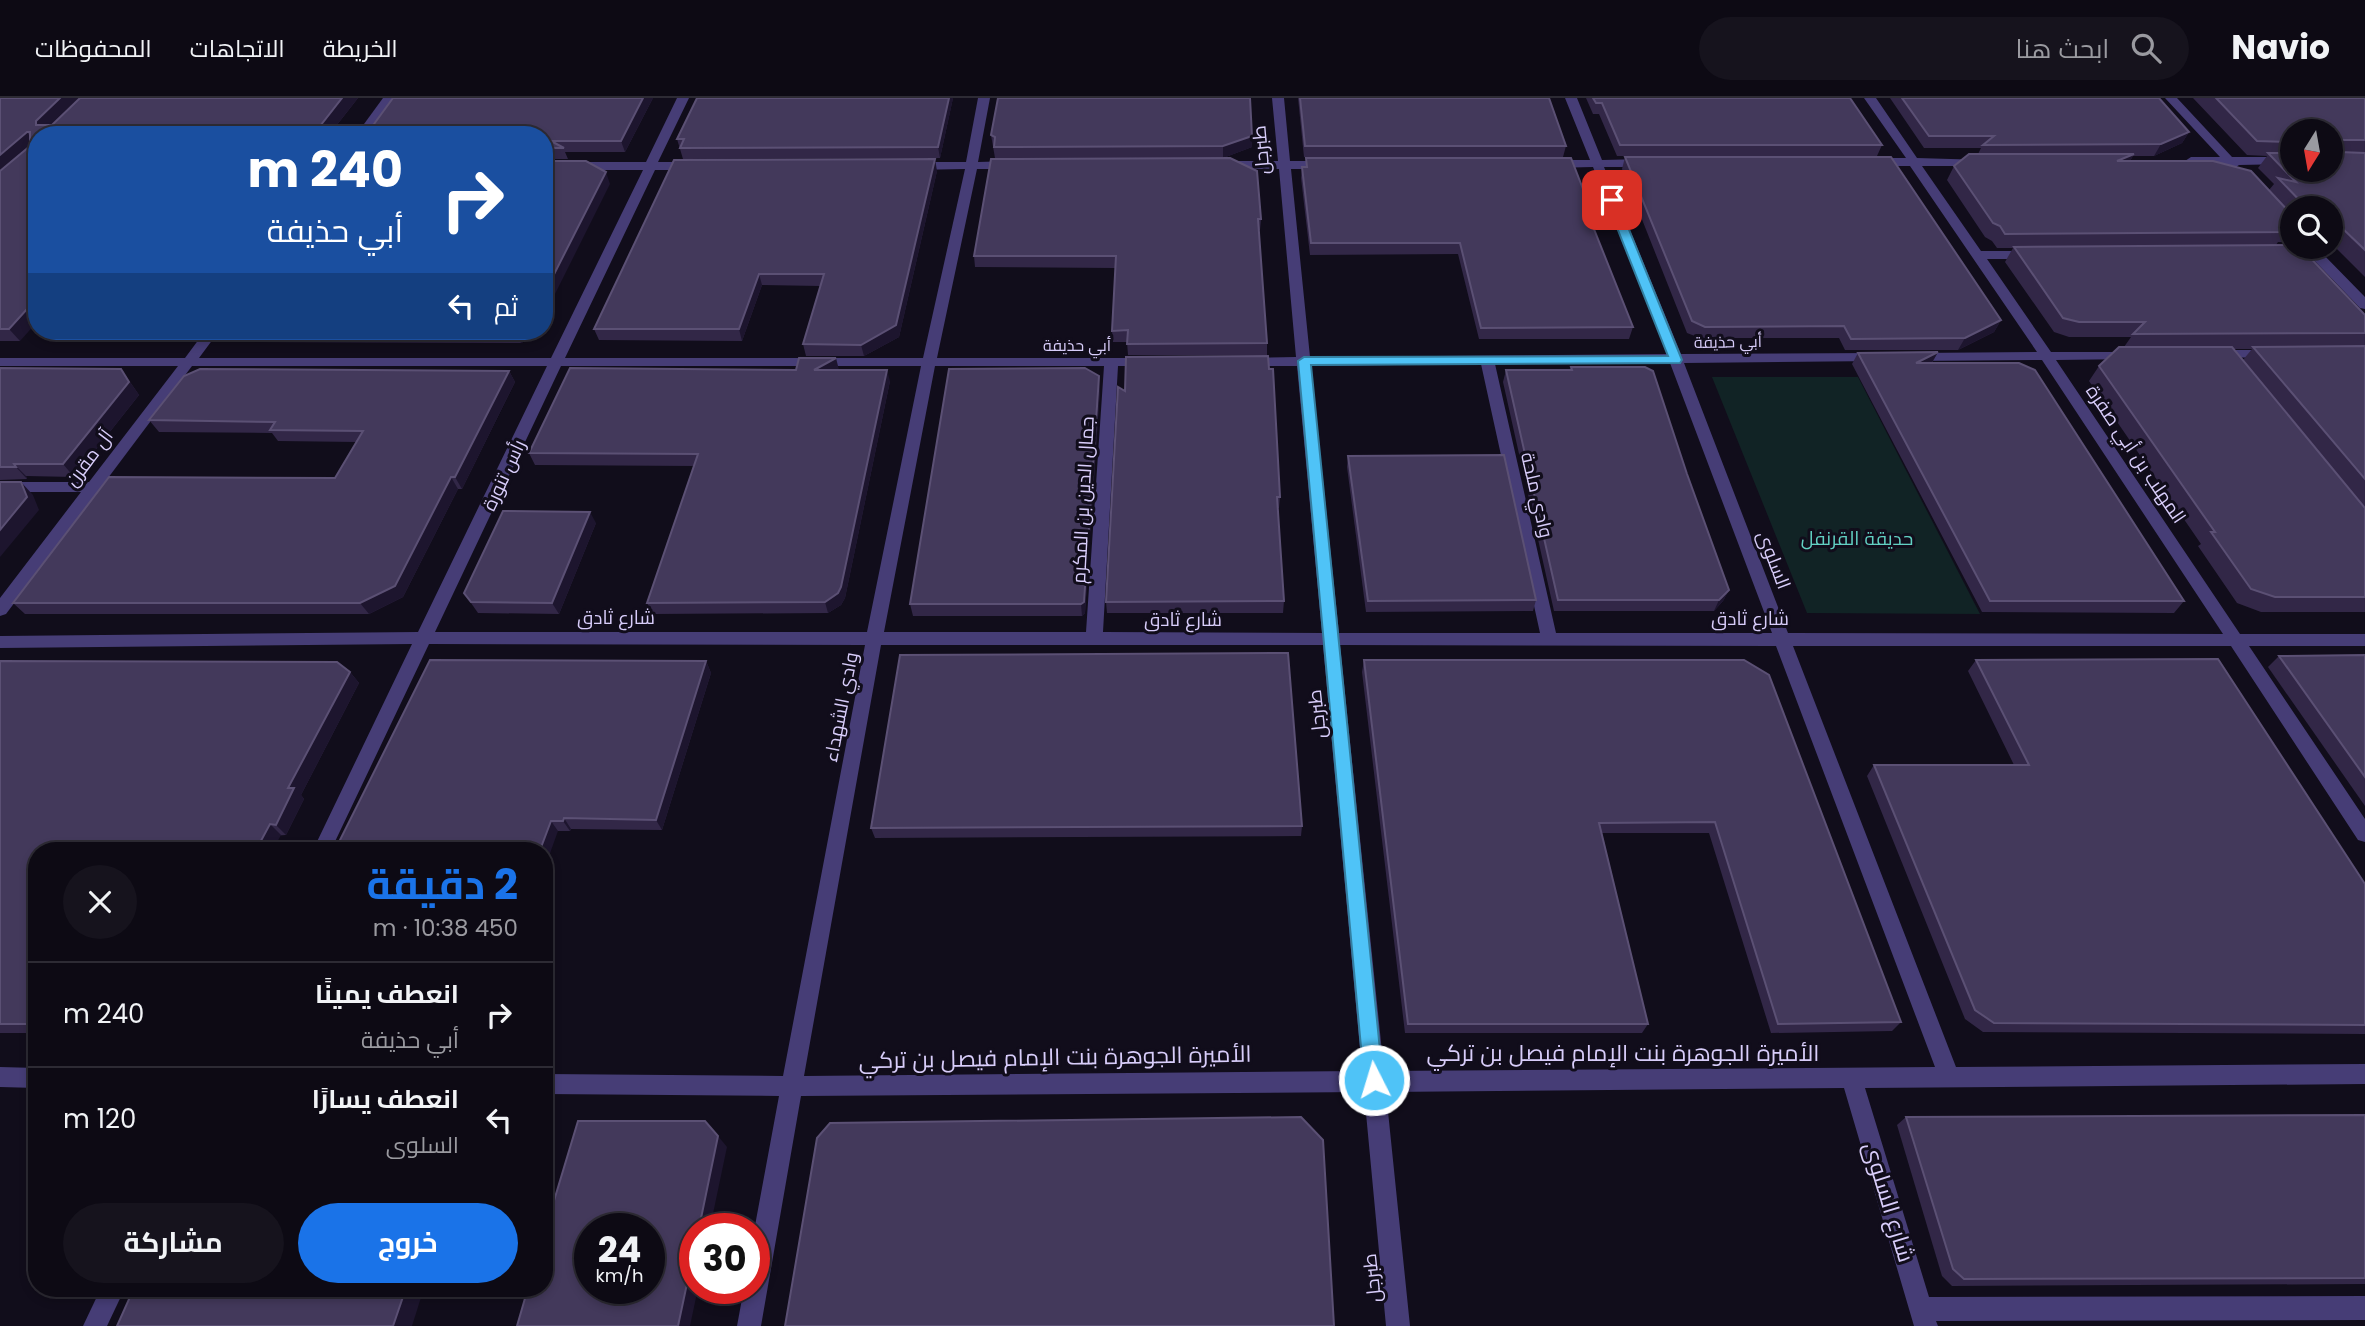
<!DOCTYPE html>
<html lang="ar">
<head>
<meta charset="utf-8">
<style>
	:root { --surface:#0d0a14; --page:#16131d; --text:#f1f3f6; --muted:#9a9aa0; --line:#2d2b34; --accent:#1a73e8 }
	body { margin:0; font-family:Poppins,Cairo,sans-serif; background:var(--page); color:var(--text); direction:rtl; height:100vh; display:flex; flex-direction:column; font-size:26px; white-space:nowrap }
	* { box-sizing:border-box; margin:0 }
	p { font-size:23px; color:var(--muted) }
	.icon { flex:none; width:38px; height:38px; fill:none; stroke:currentColor; stroke-width:2; stroke-linecap:round; stroke-linejoin:round }
	.map { position:relative; flex:1; overflow:hidden; direction:ltr }
	.drawer { position:absolute; left:28px; top:744px; width:525px; height:455px; display:flex; flex-direction:column; background:var(--surface); border-radius:28px; box-shadow:0 4px 10px #0003,0 0 0 2px var(--line); direction:rtl }
	.drawer>* { flex:none }
	.hud { position:absolute; left:28px; top:28px; width:525px; height:214px; border-radius:28px; box-shadow:0 4px 10px #0003,0 0 0 2px var(--line); direction:rtl; background:#1a4fa0; color:#fff; overflow:hidden }
	.needle { width:46px; rotate:191deg }
	.fabs { position:absolute; left:2280px; top:21px; display:grid; gap:14px }
	.fabs a { display:grid; place-items:center; width:63px; height:63px; border-radius:50%; background:var(--surface); box-shadow:0 4px 10px #0003,0 0 0 2px var(--line); font-size:35px }
	.speed { position:absolute; left:574px; top:1115px; display:flex; gap:14px; font-size:35px; font-weight:700; text-align:center }
	.speed>* { display:grid; place-content:center; width:91px; height:91px; border-radius:50%; background:var(--surface); box-shadow:0 4px 10px #0003,0 0 0 2px var(--line); line-height:1 }
	.speed small { font-size:18px; font-weight:400 }
	.speed .limit { border:10px solid #d22; background:#fff; color:#111 }
	.pin { position:absolute; display:grid; place-items:center; width:60px; height:60px; color:#fff; margin:-30px; border-radius:14px; box-shadow:0 4px 10px #0006 }
	.me { position:absolute; width:77px; margin:-38px; rotate:355deg; stroke-linejoin:round; filter:drop-shadow(0 0 5px #0008) }
	.turn { display:flex; align-items:center; gap:24px; height:147px; padding:0 35px; font-size:32px }
	.turn .icon { width:91px; height:91px; stroke-width:2.5 }
	.turn b { display:block; font-size:49px; line-height:60px }
	.then { display:flex; align-items:center; height:66px; padding:0 35px; background:#0003; gap:14px; font-size:26px }
	.round { display:grid; place-items:center; flex:none; width:74px; height:74px; border-radius:37px; background:var(--page) }
	.summary { display:flex; align-items:center; justify-content:space-between; height:119px; padding:0 35px }
	h1 { font-size:42px; font-weight:700; line-height:52px; color:var(--accent) }
	.primary-button { display:flex; gap:14px; margin-top:auto; padding:14px 35px }
	.primary-button a { flex:1; height:80px; border-radius:42px; background:var(--accent); color:#fff; font-size:28px; font-weight:700; line-height:80px; text-align:center }
	.primary-button a+a { background:var(--page); color:var(--text) }
	ul { padding:0; list-style:none }
	li { display:flex; align-items:center; gap:21px; height:105px; padding:0 35px; border-top:2px solid var(--line) }
	li div { flex:1 }
	li b { display:block; font-size:26px }
	li em { font-style:normal }
	header { display:flex; align-items:center; gap:42px; box-sizing:border-box; height:98px; padding:0 35px; background:var(--surface); border-bottom:2px solid var(--line) }
	header strong { font-size:33px }
	nav { display:flex; gap:38px; margin-inline-start:auto; font-size:24px }
	.search { width:490px; height:63px; background:var(--page); display:flex; align-items:center; gap:18px; box-sizing:border-box; padding:0 24px; border-radius:38px; color:var(--muted); font-size:26px }
	.map>svg:first-child { display:block }
</style>
</head>
<body>
<header>
<strong>Navio</strong>
<div class="search"><svg class="icon" aria-label="search" viewBox="0 0 24 24"><circle cx="10" cy="10" r="6"/><path d="M15 15l6 6"/></svg>ابحث هنا</div>
<nav><a>الخريطة</a><a>الاتجاهات</a><a>المحفوظات</a></nav>
</header>
<div class="map">
<svg width="2365" height="1228" viewBox="0 0 2365 1228">
	<rect width="100%" height="100%" fill="#110d1b"/>
	<polygon fill="#112325" points="1712,279 1858,279 1980,516 1807,515"/>
	<g fill="none" stroke-linecap="round" stroke-linejoin="round">
		<g fill="#463d76" fill-rule="evenodd">
			<polygon points="383,0 395,0 368,37 356,37"/>
			<path d="M 677,0 L 689,0 L 658,64 L 693,64 L 699,68 L 693,72 L 655,72 L 565,260 L 923,260 L 965,71 L 914,72 L 908,68 L 914,64 L 966,64 L 978,0 L 990,0 L 978,64 L 1012,63 L 1018,67 L 1012,71 L 977,71 L 937,260 L 1151,260 L 1158,264 L 1151,268 L 1118,268 L 1103,534 L 1322,535 L 1297,268 L 1245,268 L 1238,264 L 1245,260 L 1296,259 L 1279,71 L 1222,71 L 1216,67 L 1222,63 L 1278,63 L 1272,0 L 1284,0 L 1290,63 L 1330,63 L 1336,67 L 1330,71 L 1291,71 L 1310,259 L 1667,256 L 1593,69 L 1551,70 L 1545,66 L 1551,62 L 1590,62 L 1565,0 L 1577,0 L 1602,62 L 1645,61 L 1651,65 L 1645,69 L 1604,69 L 1681,256 L 1879,255 L 1886,259 L 1879,263 L 1684,265 L 1788,535 L 2223,536 L 2042,262 L 1914,263 L 1907,259 L 1914,255 L 2037,254 L 1910,68 L 1873,68 L 1867,64 L 1873,60 L 1906,60 L 1864,0 L 1876,0 L 1917,60 L 1985,62 L 1987,64 L 1981,68 L 1922,68 L 1981,153 L 2033,153 L 2039,157 L 2033,161 L 1987,161 L 2051,254 L 2139,254 L 2141,257 L 2134,261 L 2056,262 L 2240,536 L 2365,536 L 2365,548 L 2249,548 L 2365,721 L 2365,744 L 2358,742 L 2231,548 L 1793,548 L 1956,969 L 2365,966 L 2365,986 L 1865,990 L 1929,1199 L 2365,1198 L 2365,1222 L 1936,1223 L 1938,1228 L 1914,1228 L 1844,990 L 1386,994 L 1410,1228 L 1386,1228 L 1364,994 L 801,998 L 761,1228 L 737,1228 L 744,1190 L 754,1190 L 754,1133 L 779,998 L 544,996 L 544,976 L 783,978 L 865,547 L 429,546 L 331,752 L 313,752 L 412,546 L 0,550 L 0,538 L 418,534 L 547,268 L 192,268 L 6,516 L 0,518 L 0,500 L 81,394 L 0,394 L 0,384 L 89,384 L 178,268 L 0,268 L 0,260 L 185,260 L 205,233 L 219,233 L 199,260 L 551,260 L 643,72 L 544,72 L 544,64 L 646,64 ZM 1670,265 L 1772,535 L 1556,535 L 1495,266 ZM 1481,266 L 1540,535 L 1339,535 L 1311,268 ZM 561,268 L 921,268 L 867,534 L 435,534 ZM 935,268 L 1104,268 L 1086,534 L 884,534 ZM 881,547 L 1323,547 L 1362,973 L 804,978 ZM 1340,547 L 1776,548 L 1935,969 L 1384,973 Z"/>
			<polygon points="2165,0 2177,0 2232,59 2292,59 2292,66 2239,67 2233,71 2226,67 2187,65 2185,63 2191,59 2220,59"/>
			<polygon points="2303,149 2316,149 2319,152 2365,199 2365,211 2360,210 2311,159 2282,159 2276,155 2282,151 2304,151"/>
			<polygon points="2215,252 2271,252 2278,256 2271,260 2210,259 2208,256"/>
			<polygon points="0,969 37,970 37,990 0,989"/>
			<polygon points="101,1190 125,1190 107,1228 83,1228"/>
		</g>
	</g>
	<g fill="#322747" fill-rule="evenodd">
		<polygon points="0,0 358,0 329,37 37,37 20,243 0,243"/>
		<polygon points="653,0 625,54 565,54 568,61 544,61 544,37"/>
		<polygon points="953,0 940,60 683,61 677,41"/>
		<polygon points="1298,0 1549,0 1566,48 1563,59 1304,59"/>
		<polygon points="1586,0 1850,0 1882,47 1877,58 1617,58 1599,16 1593,16"/>
		<path d="M 1890,0 L 2159,0 L 2189,34 L 2182,45 L 2154,58 L 2133,58 L 2130,63 L 2269,92 L 2274,86 L 2258,70 L 2267,58 L 2247,57 L 2193,0 L 2365,0 L 2365,179 L 2331,145 L 2331,110 L 2292,110 L 2292,144 L 2278,144 L 2276,147 L 2365,217 L 2365,514 L 2261,514 L 2237,505 L 2198,448 L 2201,446 L 2089,283 L 2099,268 L 2124,249 L 2131,239 L 2069,239 L 2054,234 L 2005,164 L 2013,150 L 1997,150 L 1992,143 L 1985,139 L 1947,82 L 1954,68 L 1978,56 L 1981,50 L 1924,50 ZM 2292,33 L 2331,72 L 2292,72 ZM 2233,251 L 2252,251 L 2243,262 Z"/>
		<polygon points="991,37 1252,38 1252,49 1223,60 995,60"/>
		<polygon points="1625,59 2001,222 1994,234 1958,252 1845,252 1839,240 1700,240 1687,235 1622,71"/>
		<polygon points="1306,60 1588,104 1586,112 1633,229 1629,241 1479,241 1458,156 1310,157 1301,80 1302,69 1306,69"/>
		<polygon points="937,73 899,239 864,258 806,258 803,246 820,188 762,187 742,243 599,242 594,231"/>
		<polygon points="1261,121 1260,132 1259,132 1267,245 1267,257 1128,257 1127,244 1113,244 1112,233 1115,170 975,169 974,158"/>
		<polygon points="218,233 537,233 534,239 521,245 226,244"/>
		<polygon points="1938,254 1932,265 2184,503 2174,515 1982,514 1852,266 1858,255"/>
		<polygon points="1571,269 1687,376 1729,492 1723,503 1714,513 1554,513 1503,284 1506,272 1570,272"/>
		<polygon points="0,270 130,284 139,297 74,379 26,378 27,381 0,382"/>
		<polygon points="839,272 890,283 845,500 841,507 828,515 653,516 647,505 694,368 535,367 529,355"/>
		<polygon points="509,273 515,284 462,391 458,391 403,499 369,516 25,516 13,505 335,380 357,344 278,343 272,335 159,334 149,322"/>
		<polygon points="1100,290 1085,515 1082,518 913,518 910,506"/>
		<polygon points="1125,293 1280,399 1279,410 1278,410 1284,503 1283,515 1107,515 1106,504"/>
		<polygon points="1348,358 1536,502 1533,513 1366,514 1347,369"/>
		<polygon points="596,425 559,516 478,515 464,495"/>
		<polygon points="2365,557 2365,708 2268,569 2279,558"/>
		<polygon points="1364,562 1744,562 1901,924 1892,933 1771,935 1709,735 1602,735 1648,926 1642,935 1405,935 1362,574"/>
		<polygon points="1976,562 2365,786 2365,936 1983,934 1965,921 1867,678 1874,667 2014,667 1968,573"/>
		<polygon points="0,563 350,574 359,585 301,697 304,701 286,737 37,752 37,935 0,935"/>
		<polygon points="706,563 711,575 662,732 571,731 570,733 558,733 335,752"/>
		<polygon points="1302,728 1301,738 875,740 871,730"/>
		<polygon points="2365,1017 2365,1186 1952,1188 1942,1178 1897,1027 1906,1019"/>
	</g>
	<g fill="#1d152e">
		<polygon points="60,0 80,0 44,35 36,27 36,23"/>
		<polygon points="342,0 358,0 329,37 313,37"/>
		<polygon points="643,0 653,0 625,54 621,43"/>
		<polygon points="949,0 953,0 940,60 938,49"/>
		<polygon points="27,34 35,46 0,77 0,57"/>
		<polygon points="2189,34 2182,45 2154,58 2161,46"/>
		<polygon points="1252,38 1252,49 1223,60 1223,48"/>
		<polygon points="2134,56 2126,70 2117,63"/>
		<polygon points="935,61 937,73 899,239 864,258 861,247"/>
		<polygon points="606,74 610,86 544,218 544,196"/>
		<polygon points="759,176 762,187 742,243 739,231"/>
		<polygon points="37,200 37,224 20,243 9,231"/>
		<polygon points="2001,222 1994,234 1958,252 1965,240"/>
		<polygon points="516,233 537,233 534,239 521,245"/>
		<polygon points="1938,254 1931,266 1916,265"/>
		<polygon points="836,260 839,272 814,272"/>
		<polygon points="121,271 139,297 74,379 63,366"/>
		<polygon points="887,272 890,283 845,500 841,507 828,515 825,504"/>
		<polygon points="509,273 515,284 462,391 455,379"/>
		<polygon points="1099,278 1100,290 1085,515 1082,518 1081,506"/>
		<polygon points="14,366 26,378 27,381 16,369"/>
		<polygon points="451,379 458,391 403,499 369,516 360,505"/>
		<polygon points="21,384 33,397 39,412 0,459 0,432"/>
		<polygon points="590,414 596,425 559,516 552,505"/>
		<polygon points="1729,492 1723,503 1714,513 1719,502"/>
		<polygon points="706,563 711,575 662,732 656,722"/>
		<polygon points="350,574 359,585 301,697 304,701 286,737 276,727 288,690"/>
		<polygon points="564,720 571,731 570,733 563,723"/>
		<polygon points="551,723 558,733 544,772 544,752 540,752"/>
		<polygon points="270,726 281,737 273,752 256,752"/>
		<polygon points="718,1038 727,1049 710,1130 699,1130"/>
		<polygon points="695,1148 695,1190 698,1190 690,1228 678,1228"/>
		<polygon points="406,1190 424,1190 412,1228 393,1228"/>
	</g>
	<g fill="#43395b" stroke="#5b5074" stroke-width="2" fill-rule="evenodd">
		<polygon points="0,0 60,0 36,23 36,27 52,27 80,0 342,0 313,37 37,37 37,200 9,231 0,231 0,73 30,48 30,34 27,34 0,57"/>
		<polygon points="393,0 643,0 621,43 551,43 564,50 544,50 544,37 366,37"/>
		<polygon points="697,0 949,0 938,49 680,50 684,41 677,41"/>
		<polygon points="998,0 1250,0 1252,38 1223,48 994,49 995,39 991,37"/>
		<polygon points="1300,0 1549,0 1566,48 1305,48"/>
		<polygon points="1593,0 1850,0 1882,47 1620,47 1602,5 1596,5"/>
		<polygon points="1902,0 2159,0 2189,34 2161,46 1983,47 1994,38 1929,38"/>
		<polygon points="2216,0 2365,0 2365,42 2341,42 2339,45 2340,54 2365,55 2365,152 2341,129 2331,129 2331,110 2305,110 2305,108 2278,80 2296,84 2268,55 2292,55 2292,72 2331,72 2331,33 2292,33 2292,44 2257,43"/>
		<polygon points="1969,56 2134,56 2117,63 2213,63 2251,73 2292,117 2292,129 2281,129 2286,134 2005,136 2000,128 1993,125 1954,68"/>
		<polygon points="1625,59 1891,59 2001,222 1965,240 1851,241 1844,228 1705,229 1692,223"/>
		<polygon points="1230,60 1257,73 1261,121 1258,121 1267,245 1127,246 1128,232 1112,233 1116,158 974,158 991,61"/>
		<polygon points="1306,60 1571,60 1588,104 1584,106 1633,229 1481,230 1460,145 1311,145 1302,69 1307,69"/>
		<polygon points="935,61 896,227 861,247 803,246 824,176 759,176 739,231 594,231 674,62"/>
		<polygon points="544,63 586,63 606,74 544,196"/>
		<polygon points="2292,147 2292,149 2300,149 2365,217 2365,235 2133,236 2145,224 2079,224 2063,220 2014,149"/>
		<polygon points="2365,248 2365,381 2253,249"/>
		<polygon points="2119,249 2232,249 2365,410 2365,499 2275,499 2251,491 2211,434 2215,434 2099,268"/>
		<polygon points="1938,254 1916,265 2019,265 2035,272 2184,503 1990,503 1858,255"/>
		<polygon points="1268,258 1269,271 1273,271 1280,399 1277,399 1284,503 1106,504 1118,289 1125,293 1126,259"/>
		<polygon points="799,260 836,260 814,272 887,272 841,489 838,495 825,504 647,505 698,356 529,355 570,270 796,272"/>
		<polygon points="1571,269 1645,269 1653,273 1687,376 1729,492 1719,502 1558,502 1506,272 1572,272"/>
		<polygon points="0,270 121,271 129,284 63,366 14,366 16,369 0,369"/>
		<polygon points="1085,270 1099,278 1084,504 1081,506 910,506 949,271"/>
		<polygon points="200,271 509,273 455,379 451,379 395,488 360,505 13,505 109,379 335,380 363,333 270,332 275,324 149,322 184,278"/>
		<polygon points="1504,357 1536,502 1368,503 1348,358"/>
		<polygon points="0,384 21,384 27,399 0,432"/>
		<polygon points="503,413 590,414 552,505 471,504 464,495"/>
		<polygon points="1288,555 1302,728 871,730 900,557"/>
		<polygon points="2365,557 2365,679 2279,558"/>
		<polygon points="2218,561 2365,786 2365,927 1994,925 1975,912 1874,667 2029,667 1976,562"/>
		<polygon points="430,562 706,563 656,722 564,720 563,723 551,723 540,752 335,752"/>
		<polygon points="1364,562 1744,562 1769,577 1901,924 1778,926 1715,724 1599,725 1648,926 1408,926"/>
		<polygon points="0,563 337,564 350,574 288,690 294,690 276,727 270,726 256,752 37,752 37,926 0,926"/>
		<polygon points="2365,1017 2365,1180 1964,1181 1953,1171 1906,1019"/>
		<polygon points="1301,1019 1323,1042 1334,1228 785,1228 817,1040 830,1025"/>
		<path d="M 578,1023 L 705,1023 L 718,1038 L 699,1130 L 695,1130 L 695,1148 L 678,1228 L 517,1228 L 528,1190 L 544,1190 L 544,1136 ZM 590,1130 L 649,1130 L 649,1190 L 590,1190 Z"/>
		<polygon points="134,1190 406,1190 393,1228 117,1228"/>
	</g>
	<polygon fill="#4fc3f7" stroke="#337fa1" stroke-width="2" points="1612,99 1617,102 1682,262 1680,265 1311,267 1383,982 1381,989 1374,991 1367,989 1364,982 1298,263 1304,259 1668,258 1606,102"/>
	<g text-anchor="middle" dominant-baseline="central" stroke-width="6" stroke-linejoin="round" paint-order="stroke">
		<g font-size="16" fill="#d8cdfa" stroke="#110d1b">
			<text transform="translate(1728 244) rotate(-1)">أبي حذيفة</text>
			<text x="1077" y="247">أبي حذيفة</text>
		</g>
		<g font-size="19" fill="#d8cdfa" stroke="#110d1b">
			<text transform="translate(1261 52) rotate(-95)">طبرجل</text>
			<text transform="translate(2136 356) rotate(56)">المهلب بن أبي صفرة</text>
			<text transform="translate(89 360) rotate(-53)">آل مقرن</text>
			<text transform="translate(504 377) rotate(-65)">رأس تنورة</text>
			<text transform="translate(1537 397) rotate(77)">وادي ملحة</text>
			<text transform="translate(1083 402) rotate(-87)">جمال الدين بن المكرم</text>
			<text transform="translate(1774 462) rotate(69)">السلوى</text>
			<text x="616" y="519">شارع ثادق</text>
			<text x="1750" y="520">شارع ثادق</text>
			<text x="1183" y="521">شارع ثادق</text>
			<text transform="translate(841 609) rotate(-79)">وادي الشهداء</text>
			<text transform="translate(1317 616) rotate(-96)">طبرجل</text>
			<text transform="translate(1372 1180) rotate(-96)">طبرجل</text>
		</g>
		<g font-size="19" fill="#62d1c3" stroke="#110d1b">
			<text x="1857" y="440">حديقة القرنفل</text>
		</g>
		<g font-size="23" fill="#d8cdfa" stroke="#110d1b">
			<text x="1623" y="955">الأميرة الجوهرة بنت الإمام فيصل بن تركي</text>
			<text transform="translate(1055 959) rotate(-1)">الأميرة الجوهرة بنت الإمام فيصل بن تركي</text>
			<text transform="translate(1889 1104) rotate(73)">شارع السلوى</text>
		</g>
	</g>
</svg>
<div class="fabs">
<a><svg class="needle" viewBox="-14 -14 28 28"><path d="M0-13l5 13h-10z" fill="#e53935"/><path d="M0 13l5-13h-10z" fill="#9a9aa0"/></svg></a>
<a><svg class="icon" aria-label="search" viewBox="0 0 24 24"><circle cx="10" cy="10" r="6"/><path d="M15 15l6 6"/></svg></a>
</div>
<div class="speed"><div>24<small>km/h</small></div><div class="limit">30</div></div>
<div class="pin" style="left:1612px;top:102px;background:#d93025"><svg class="icon" aria-label="arrive" viewBox="0 0 24 24"><path d="M6 21V4h12l-3 4 3 4H6"/></svg></div>
<svg class="me" style="left:1374px;top:982px" viewBox="-20 -20 40 40"><circle r="17" fill="#4fc3f7" stroke="#fff" stroke-width="3"/><path d="M0-11L8 9 0 5-8 9z" fill="#fff"/></svg>
<div class="hud">
<div class="turn"><svg class="icon" aria-label="right" viewBox="0 0 24 24"><path d="M7 20v-9h11M14 6l5 5-5 5"/></svg><div><b>240 m</b>أبي حذيفة</div></div>
<div class="then">ثم<svg class="icon" aria-label="left" viewBox="0 0 24 24"><path d="M17 20v-9H6M10 6l-5 5 5 5"/></svg></div>
</div>
<section class="drawer">
<div class="summary"><div><h1>2 دقيقة</h1><p>450 m · 10:38</p></div><a class="round"><svg class="icon" aria-label="close" viewBox="0 0 24 24"><path d="M6 6l12 12M18 6L6 18"/></svg></a></div>
<ul>
<li><svg class="icon" aria-label="right" viewBox="0 0 24 24"><path d="M7 20v-9h11M14 6l5 5-5 5"/></svg><div><b>انعطف يمينًا</b><p>أبي حذيفة</p></div><em>240 m</em></li>
<li><svg class="icon" aria-label="left" viewBox="0 0 24 24"><path d="M17 20v-9H6M10 6l-5 5 5 5"/></svg><div><b>انعطف يسارًا</b><p>السلوى</p></div><em>120 m</em></li>
</ul>
<div class="primary-button"><a>خروج</a><a>مشاركة</a></div>
</section>
</div>
</body>
</html>
